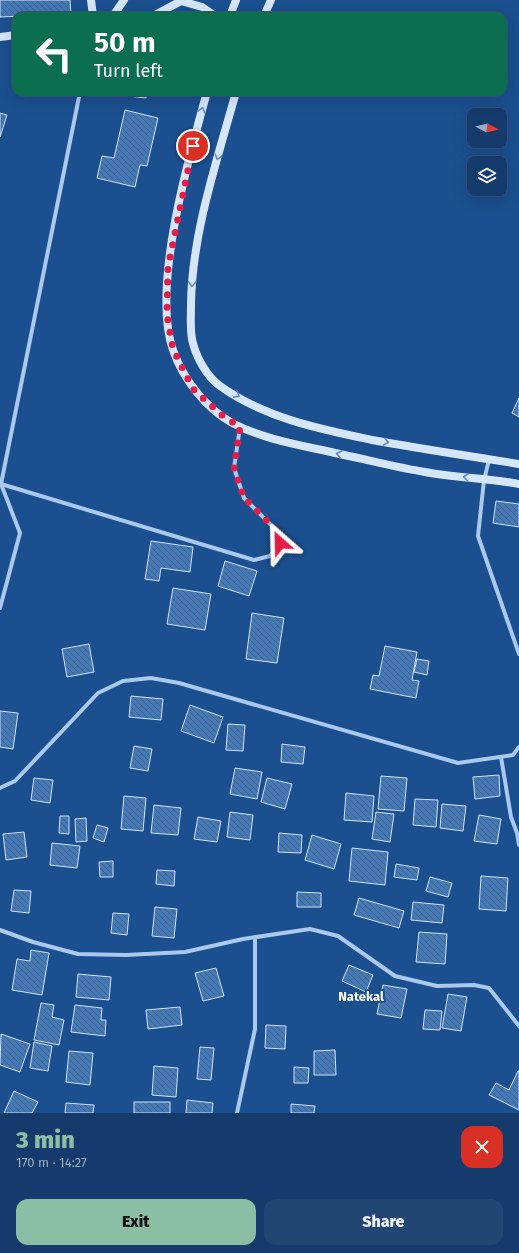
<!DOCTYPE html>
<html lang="en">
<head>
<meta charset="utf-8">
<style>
	:root { --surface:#143b6b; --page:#214673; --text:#f1f3f6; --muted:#9dadc1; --line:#33557e; --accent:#8abfa5 }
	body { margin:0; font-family:"Fira Sans",sans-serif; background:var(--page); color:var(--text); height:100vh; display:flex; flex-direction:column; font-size:15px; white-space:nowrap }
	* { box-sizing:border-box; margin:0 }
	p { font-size:13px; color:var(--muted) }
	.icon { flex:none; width:22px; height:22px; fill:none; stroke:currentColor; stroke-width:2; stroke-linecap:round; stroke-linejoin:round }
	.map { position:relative; height:1113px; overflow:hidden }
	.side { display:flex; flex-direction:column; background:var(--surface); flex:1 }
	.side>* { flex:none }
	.banner { position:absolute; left:12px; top:12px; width:495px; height:84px; border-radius:12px; box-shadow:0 4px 16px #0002,0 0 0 1px var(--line); background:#0b6e4f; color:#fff; overflow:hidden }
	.needle { width:26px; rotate:97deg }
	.buttons { position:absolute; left:467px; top:108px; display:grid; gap:8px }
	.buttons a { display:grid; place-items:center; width:40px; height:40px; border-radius:8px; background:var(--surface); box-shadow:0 4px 16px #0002,0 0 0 1px var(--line); font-size:20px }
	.pin { position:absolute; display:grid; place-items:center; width:34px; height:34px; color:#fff; margin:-17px; border:2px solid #fff; border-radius:50%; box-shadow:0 1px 4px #0007 }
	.me { position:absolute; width:44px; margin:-22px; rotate:335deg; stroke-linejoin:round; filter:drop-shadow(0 0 3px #0008) }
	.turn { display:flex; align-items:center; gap:14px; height:84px; padding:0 16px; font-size:18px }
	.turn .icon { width:52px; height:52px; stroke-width:2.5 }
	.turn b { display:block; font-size:28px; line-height:34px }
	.round { display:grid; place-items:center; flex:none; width:42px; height:42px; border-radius:12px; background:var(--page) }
	.headline { display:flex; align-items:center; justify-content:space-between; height:68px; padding:0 16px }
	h1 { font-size:24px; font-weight:800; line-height:30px; color:var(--accent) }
	.action { display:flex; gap:8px; margin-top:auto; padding:8px 16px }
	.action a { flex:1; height:46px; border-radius:12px; background:var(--accent); color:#111; font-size:16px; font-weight:800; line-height:46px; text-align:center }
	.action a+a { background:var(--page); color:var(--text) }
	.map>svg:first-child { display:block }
</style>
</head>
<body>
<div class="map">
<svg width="519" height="1113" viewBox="0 0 519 1113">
	<defs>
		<pattern id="building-back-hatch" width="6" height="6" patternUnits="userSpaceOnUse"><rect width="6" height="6" fill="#4478b7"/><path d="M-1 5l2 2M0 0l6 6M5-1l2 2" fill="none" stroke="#486282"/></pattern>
	</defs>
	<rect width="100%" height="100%" fill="#1b4f8f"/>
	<g fill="url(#building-back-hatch)" stroke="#cfe3fa">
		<polygon points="0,0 70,0 71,14 0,17"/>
		<polygon points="102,92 147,92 146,98 101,93"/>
		<polygon points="125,110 158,118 147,166 140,165 135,187 97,178 102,156 114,158"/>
		<polygon points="0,113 7,115 0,137"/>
		<polygon points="519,398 519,417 512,413"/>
		<polygon points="496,501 519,504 519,527 493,523"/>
		<polygon points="151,541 193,547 190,572 161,568 159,581 145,579"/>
		<polygon points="225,561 257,571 249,596 218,586"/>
		<polygon points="173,588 211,594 205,630 167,624"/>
		<polygon points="252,613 284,618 277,663 246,659"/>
		<polygon points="89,644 94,672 67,677 62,649"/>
		<polygon points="385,646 417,652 412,680 419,681 416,698 370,689 373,675 379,676"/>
		<polygon points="417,659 429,661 427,675 414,672"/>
		<polygon points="131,696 163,699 161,720 129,717"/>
		<polygon points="190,705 223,717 214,743 181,731"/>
		<polygon points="0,711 18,713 13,749 0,747"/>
		<polygon points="228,724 245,725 243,751 226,750"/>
		<polygon points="282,744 305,747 303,764 281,762"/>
		<polygon points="134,746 152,749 148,771 130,768"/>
		<polygon points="235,768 262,772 257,799 230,794"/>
		<polygon points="499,775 500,796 475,799 473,777"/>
		<polygon points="381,776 407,778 404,811 378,809"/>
		<polygon points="34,778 53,780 50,803 31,800"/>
		<polygon points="267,778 292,784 285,809 261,802"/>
		<polygon points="346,793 374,796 372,822 344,820"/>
		<polygon points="124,796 146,798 143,831 121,829"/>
		<polygon points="415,799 438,800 436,827 413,825"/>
		<polygon points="442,804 466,806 463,831 440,828"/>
		<polygon points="154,805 181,808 178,835 151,833"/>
		<polygon points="230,812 253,815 250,840 227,837"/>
		<polygon points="376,812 394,814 390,842 372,839"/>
		<polygon points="479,815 501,819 497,844 474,841"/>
		<polygon points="60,816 69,816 69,834 59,833"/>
		<polygon points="198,817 221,821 217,842 194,839"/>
		<polygon points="86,818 87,841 76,842 75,819"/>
		<polygon points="97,825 108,828 104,842 93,838"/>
		<polygon points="24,832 27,857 6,860 3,834"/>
		<polygon points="279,833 302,835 301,853 278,852"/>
		<polygon points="312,835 341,844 334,869 305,860"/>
		<polygon points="52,843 80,846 77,868 50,865"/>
		<polygon points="352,848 388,852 385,885 349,881"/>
		<polygon points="113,861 113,877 100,877 99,862"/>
		<polygon points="396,864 419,868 417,880 394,877"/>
		<polygon points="157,870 175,871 174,886 156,884"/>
		<polygon points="481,876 508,878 506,911 479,909"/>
		<polygon points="430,877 452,883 448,897 426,891"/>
		<polygon points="14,890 31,891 29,913 11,911"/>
		<polygon points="297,892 321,893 321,907 297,907"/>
		<polygon points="359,898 404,911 399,928 354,915"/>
		<polygon points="413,902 444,905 442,923 411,920"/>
		<polygon points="155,907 177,909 174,938 152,936"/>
		<polygon points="113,913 129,914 127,935 111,933"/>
		<polygon points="419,932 447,934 445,964 416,962"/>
		<polygon points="31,950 49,953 42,995 12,990 17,959 30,961"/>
		<polygon points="349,965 373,975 366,992 342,981"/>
		<polygon points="216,968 224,996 203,1001 195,973"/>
		<polygon points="78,974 111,977 109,1000 76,997"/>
		<polygon points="383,985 407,989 401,1018 377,1014"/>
		<polygon points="448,994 467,997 461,1031 442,1028"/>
		<polygon points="41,1003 54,1005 52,1017 64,1020 59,1045 34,1040"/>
		<polygon points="75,1005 102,1008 101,1020 106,1020 105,1036 71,1032"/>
		<polygon points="180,1007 182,1025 148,1029 146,1010"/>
		<polygon points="425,1010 442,1011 440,1030 423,1029"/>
		<polygon points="266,1025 286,1026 285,1049 265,1048"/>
		<polygon points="1,1034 30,1044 20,1072 0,1065"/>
		<polygon points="34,1042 52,1046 48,1071 30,1068"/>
		<polygon points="200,1047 214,1048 211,1080 197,1079"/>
		<polygon points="335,1050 336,1075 314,1075 314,1051"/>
		<polygon points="69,1051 93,1053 90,1085 66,1082"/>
		<polygon points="154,1066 178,1068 176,1097 152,1095"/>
		<polygon points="294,1067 309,1068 308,1083 294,1083"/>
		<polygon points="518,1071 519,1071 519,1110 489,1095 496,1083 509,1090"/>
		<polygon points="14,1091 38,1102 32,1113 4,1113"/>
		<polygon points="187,1100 213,1103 212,1113 186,1113"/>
		<rect x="134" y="1102" width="36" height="11"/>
		<polygon points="66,1103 94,1105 93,1113 65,1113"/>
		<polygon points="291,1104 315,1106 314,1113 291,1113"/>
	</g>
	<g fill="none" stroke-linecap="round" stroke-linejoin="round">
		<g stroke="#a9c9ee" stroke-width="4">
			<polyline points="489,460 484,480 478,536 519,654"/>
			<polyline points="1,484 254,560 270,556 280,543 276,530 244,498 234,468 240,427"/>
			<polyline points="0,608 20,533 1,484 80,92"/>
			<polyline points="501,757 511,817 517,833 519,845"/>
			<polyline points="0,788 15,781 98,693 123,681 151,678 179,683 458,763 513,755 519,747"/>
			<polyline points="0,930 33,942 78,954 126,955 185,952 243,939 310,929 338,936 395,976 437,986 474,985 489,988 519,1026"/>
			<polyline points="237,1113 255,1029 255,937"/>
		</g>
		<g stroke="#d6e6fa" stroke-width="8">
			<polyline points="91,0 93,16"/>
			<polyline points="181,1 202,7 215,16"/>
			<polyline points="113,16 124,0"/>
			<polyline points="153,16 183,0"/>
			<polyline points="230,16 236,0"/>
			<polyline points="264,16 271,0"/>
			<polyline points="0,37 16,35"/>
			<path d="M 207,92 C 189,156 151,288 173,350 C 183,379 206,409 234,424 C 266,440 300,445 335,453 C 365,459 395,467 425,472 C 456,478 488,478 519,484"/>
			<path d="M 236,92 C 217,161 192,233 191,304 C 191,316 190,328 192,339 C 195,355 206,376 220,386 C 265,418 319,429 372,440 C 421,449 470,456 519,464"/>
		</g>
	</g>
	<defs><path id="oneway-chevron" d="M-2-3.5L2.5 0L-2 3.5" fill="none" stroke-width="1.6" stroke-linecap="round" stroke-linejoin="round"/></defs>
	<g stroke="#668bba">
		<use href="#oneway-chevron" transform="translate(202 110) rotate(-74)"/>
		<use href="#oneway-chevron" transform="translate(218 157) rotate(105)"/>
		<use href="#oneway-chevron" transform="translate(192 284) rotate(93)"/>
		<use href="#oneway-chevron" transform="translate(237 395) rotate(29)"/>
		<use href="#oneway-chevron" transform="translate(386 442) rotate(11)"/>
		<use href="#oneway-chevron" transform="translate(339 454) rotate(-168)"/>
		<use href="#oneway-chevron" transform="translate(466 477) rotate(-173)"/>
	</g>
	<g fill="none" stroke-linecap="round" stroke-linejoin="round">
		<polyline stroke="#e11d48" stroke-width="7" stroke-dasharray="0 12.6" points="193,146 168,267 167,315 173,349 193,389 222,415 240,427 234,468 244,498 276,530 280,543"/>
	</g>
	<g text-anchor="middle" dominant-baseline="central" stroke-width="4" stroke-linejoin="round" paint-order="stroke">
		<g font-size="13" font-weight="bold" fill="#fff" stroke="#1b4f8f">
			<text x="361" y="996">Natekal</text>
		</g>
	</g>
</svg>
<div class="buttons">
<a><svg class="needle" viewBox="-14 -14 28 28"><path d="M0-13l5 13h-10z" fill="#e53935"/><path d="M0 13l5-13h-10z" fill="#9dadc1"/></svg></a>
<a><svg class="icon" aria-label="layers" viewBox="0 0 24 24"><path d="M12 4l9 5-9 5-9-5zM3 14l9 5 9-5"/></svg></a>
</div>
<div class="pin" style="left:193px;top:146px;background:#d93025"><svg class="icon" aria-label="arrive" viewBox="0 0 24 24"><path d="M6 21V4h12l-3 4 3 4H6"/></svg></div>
<svg class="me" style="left:280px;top:543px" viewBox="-20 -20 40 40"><path d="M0-17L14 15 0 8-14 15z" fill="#e11d48" stroke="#fff" stroke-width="4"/></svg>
<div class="banner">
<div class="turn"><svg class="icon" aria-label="left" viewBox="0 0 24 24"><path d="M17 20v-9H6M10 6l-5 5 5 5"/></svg><div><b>50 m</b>Turn left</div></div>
</div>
</div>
<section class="side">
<div class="headline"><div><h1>3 min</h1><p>170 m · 14:27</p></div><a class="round" style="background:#d93025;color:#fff"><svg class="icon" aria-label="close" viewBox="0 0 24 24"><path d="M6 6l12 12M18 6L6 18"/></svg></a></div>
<div class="action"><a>Exit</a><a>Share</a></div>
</section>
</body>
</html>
